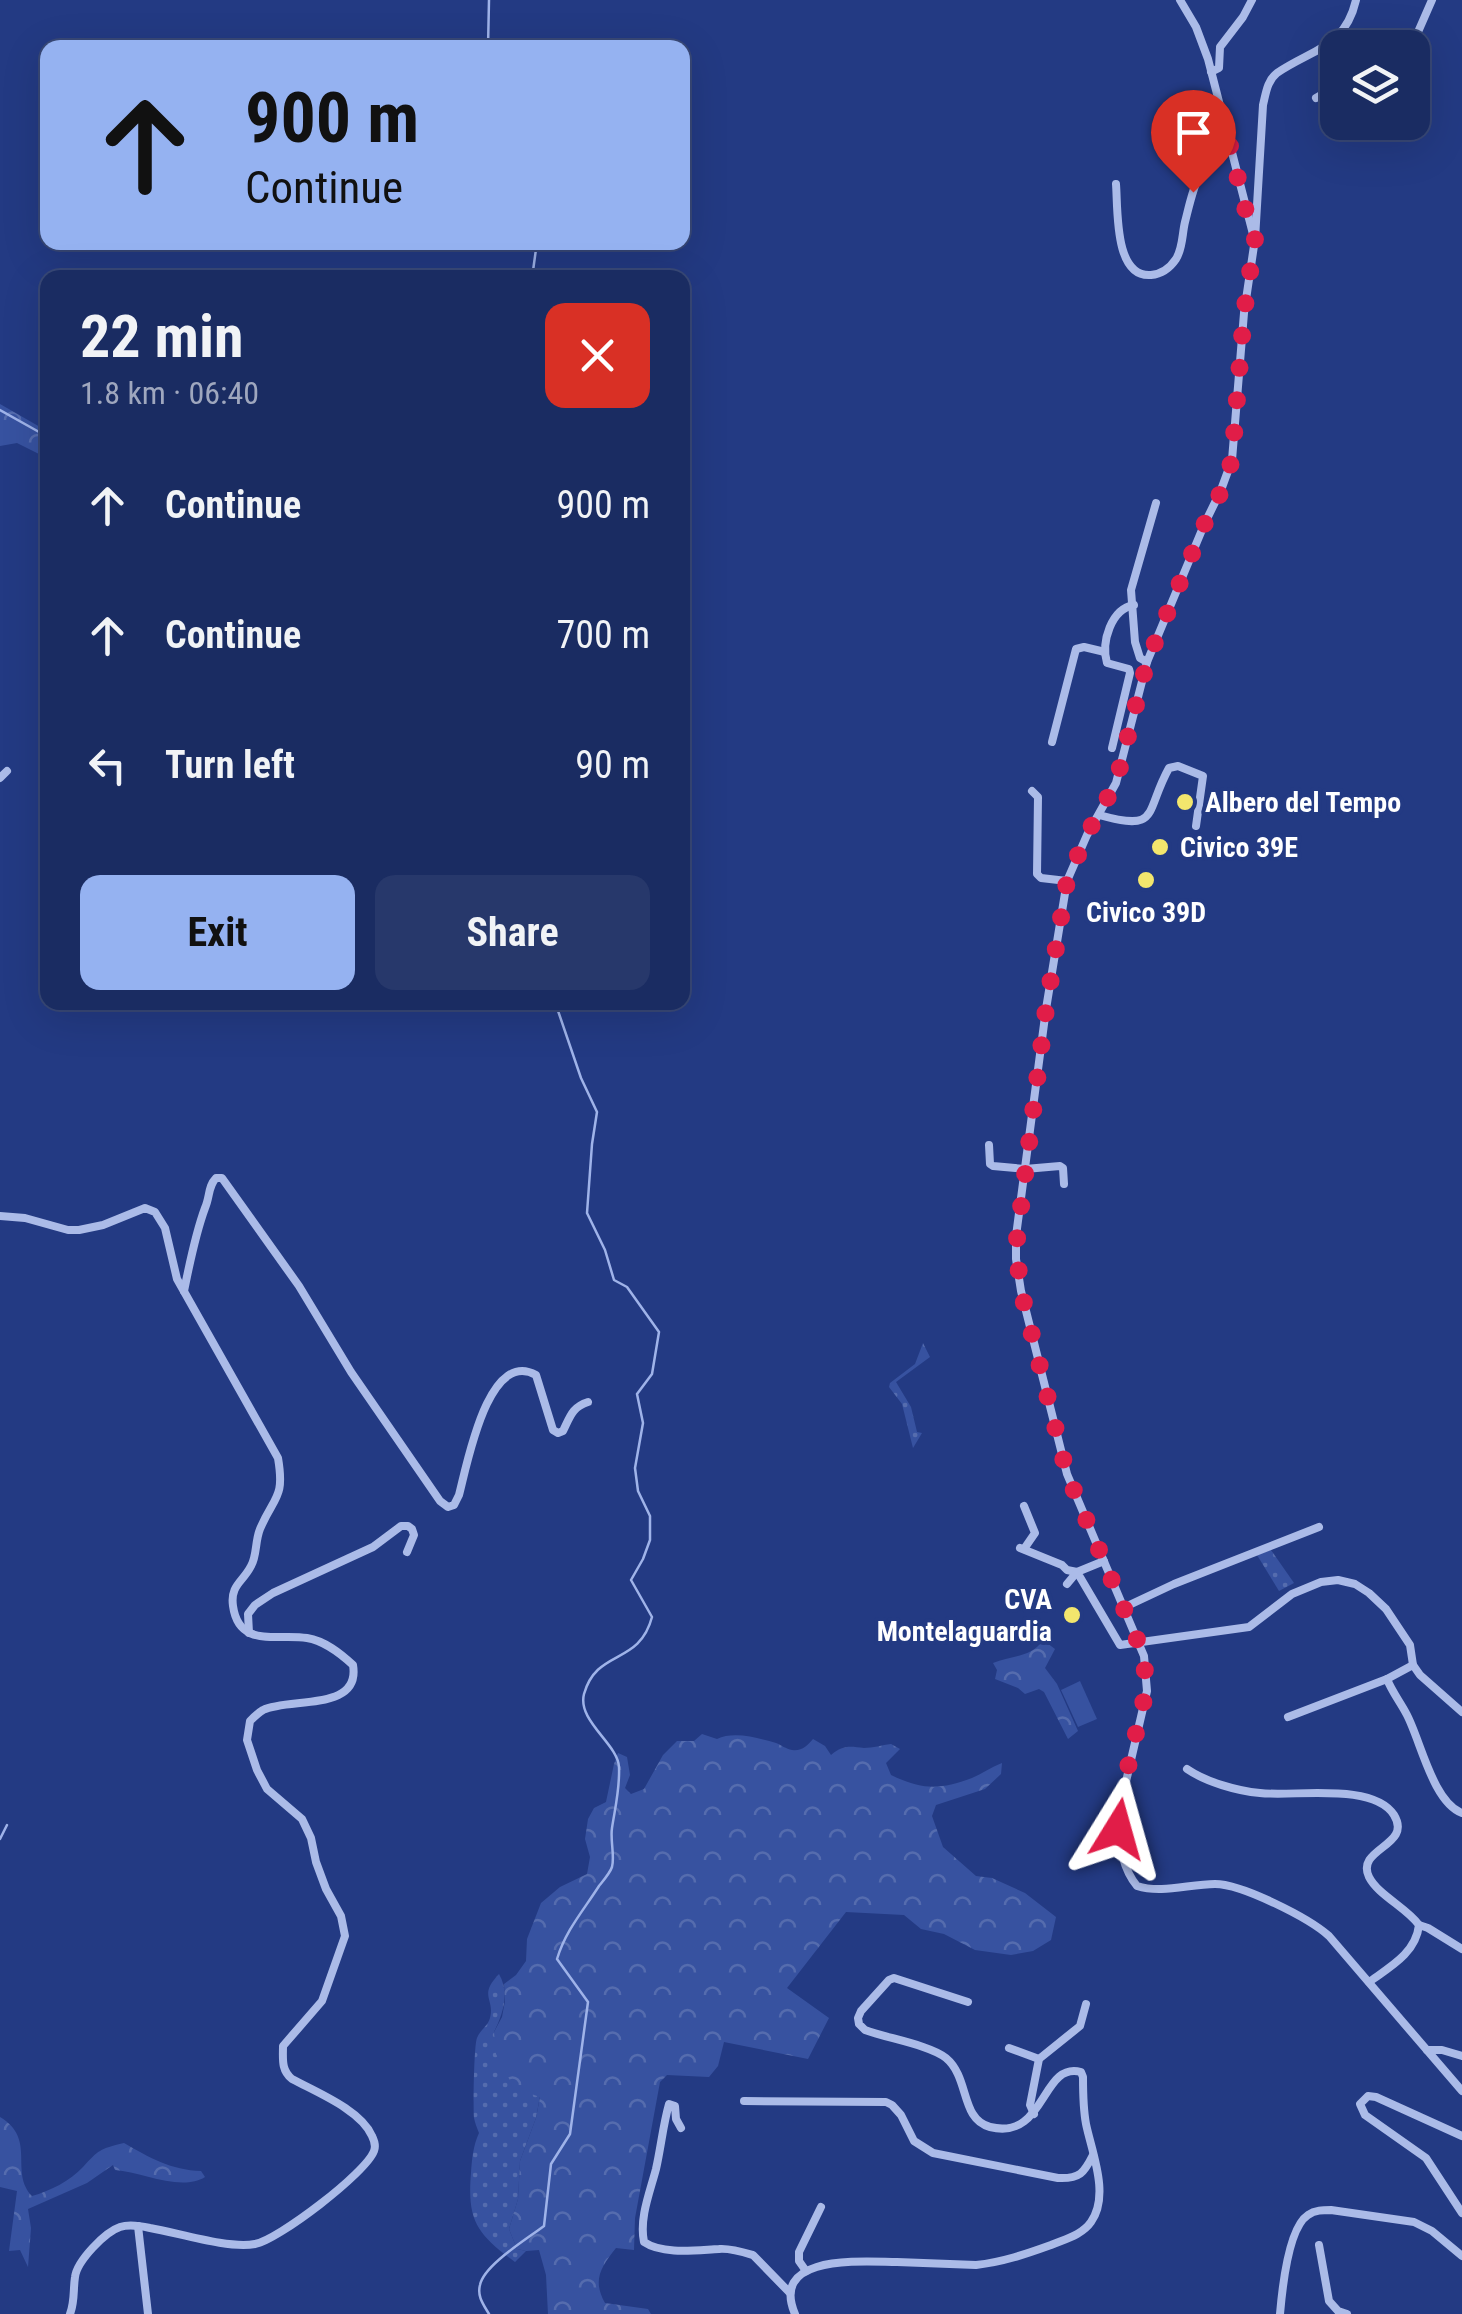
<!DOCTYPE html>
<html lang="en">
<head>
<meta charset="utf-8">
<style>
	:root { --surface:#1a2c62; --page:#27386b; --text:#f1f3f6; --muted:#9fa7be; --line:#384877; --accent:#95b2f1 }
	body { margin:0; font-family:"Roboto Condensed",sans-serif; background:var(--page); color:var(--text); height:100vh; display:flex; flex-direction:column; font-size:38px; white-space:nowrap }
	* { box-sizing:border-box; margin:0 }
	p { font-size:32px; color:var(--muted) }
	.icon { flex:none; width:55px; height:55px; fill:none; stroke:currentColor; stroke-width:2; stroke-linecap:round; stroke-linejoin:round }
	.map { position:relative; flex:1; overflow:hidden }
	.side { position:absolute; left:40px; top:270px; width:650px; height:740px; display:flex; flex-direction:column; background:var(--surface); border-radius:20px; box-shadow:0 10px 40px #0002,0 0 0 2px var(--line) }
	.side>* { flex:none }
	.hud { position:absolute; left:40px; top:40px; width:650px; height:210px; border-radius:20px; box-shadow:0 10px 40px #0002,0 0 0 2px var(--line); background:#95b2f1; color:#111; overflow:hidden }
	.controls { position:absolute; left:1320px; top:30px; display:grid; gap:20px }
	.controls a { display:grid; place-items:center; width:110px; height:110px; border-radius:20px; background:var(--surface); box-shadow:0 10px 40px #0002,0 0 0 2px var(--line); font-size:50px }
	.pin { position:absolute; display:grid; place-items:center; width:85px; height:85px; color:#fff; margin:-102px -42px; border-radius:50% 50% 50% 0; rotate:-45deg; box-shadow:0 0 10px #0007 }
	.pin .icon { rotate:45deg }
	.me { position:absolute; width:110px; margin:-55px; rotate:8deg; stroke-linejoin:round; filter:drop-shadow(0 0 8px #0008) }
	.turn { display:flex; align-items:center; gap:35px; height:210px; padding:0 40px; font-size:45px }
	.turn .icon { width:130px; height:130px; stroke-width:2.5 }
	.turn b { display:block; font-size:70px; line-height:85px }
	.round { display:grid; place-items:center; flex:none; width:105px; height:105px; border-radius:20px; background:var(--page) }
	.headline { display:flex; align-items:center; justify-content:space-between; height:170px; padding:0 40px }
	h1 { font-size:60px; font-weight:700; line-height:75px }
	.button { display:flex; gap:20px; margin-top:auto; padding:20px 40px }
	.button a { flex:1; height:115px; border-radius:20px; background:var(--accent); color:#111; font-size:40px; font-weight:700; line-height:115px; text-align:center }
	.button a+a { background:var(--page); color:var(--text) }
	ul { padding:0; list-style:none }
	li { display:flex; align-items:center; gap:30px; height:130px; padding:0 40px }
	li div { flex:1 }
	li b { display:block; font-size:38px }
	li em { font-style:normal }
	.map>svg:first-child { display:block }
</style>
</head>
<body>
<div class="map">
<svg width="1462" height="2314" viewBox="0 0 1462 2314">
	<defs>
		<pattern id="grass-dots" width="8" height="8" patternUnits="userSpaceOnUse" patternTransform="scale(2.5)"><rect width="8" height="8" fill="#3752a0"/><path d="M2 2h.1M6 6h.1" fill="none" stroke="#556cae" stroke-width="1.8" stroke-linecap="round"/></pattern>
		<pattern id="forest-crowns" width="20" height="18" patternUnits="userSpaceOnUse" patternTransform="scale(2.5)"><rect width="20" height="18" fill="#3752a0"/><path d="M2 6a3 3 0 1 1 6 0M12 15a3 3 0 1 1 6 0" fill="none" stroke="#556cae"/></pattern>
	</defs>
	<rect width="100%" height="100%" fill="#233a83"/>
	<g fill="url(#grass-dots)">
		<polygon points="923,1343 930,1357 896,1382 911,1407 917,1432 922,1433 913,1448 902,1404 889,1387 890,1383 915,1364"/>
		<polygon points="1271,1550 1294,1583 1279,1591 1257,1555"/>
		<path d="M 499,1974 C 510,1993 503,2014 494,2032 L 540,2096 L 536,2118 L 520,2161 L 518,2199 L 509,2229 L 517,2249 L 526,2251 L 515,2262 C 477,2234 467,2221 471,2173 C 472,2159 473,2146 479,2133 C 477,2128 475,2123 474,2118 C 473,2109 474,2044 477,2038 C 480,2030 488,2026 490,2018 C 495,1998 478,1996 499,1974 Z"/>
	</g>
	<g fill="url(#forest-crowns)">
		<polygon points="0,404 47,431 47,458 17,443 0,446"/>
		<path d="M 1043,1640 L 1055,1649 L 1045,1668 L 1057,1684 L 1078,1731 L 1068,1739 L 1044,1692 L 1039,1689 L 1025,1694 L 1018,1688 L 995,1679 L 997,1670 L 993,1663 C 1012,1655 1031,1658 1043,1640 Z"/>
		<path d="M 702,1734 L 717,1739 C 734,1731 758,1738 776,1743 C 781,1745 786,1749 792,1750 C 801,1752 808,1745 813,1739 L 825,1746 L 831,1755 C 843,1745 849,1746 864,1748 C 873,1748 882,1745 891,1744 L 900,1749 L 886,1763 L 891,1775 C 922,1790 940,1790 972,1778 C 982,1774 991,1767 1002,1763 L 1001,1774 L 985,1789 L 936,1805 L 932,1816 L 943,1847 L 976,1876 L 992,1878 L 1025,1893 L 1056,1917 L 1051,1940 L 1033,1951 L 1011,1955 L 975,1950 L 944,1934 L 921,1929 L 904,1915 L 846,1912 L 787,1988 L 829,2018 L 808,2059 L 724,2042 L 718,2066 L 709,2077 L 667,2075 L 660,2082 L 635,2218 L 634,2250 L 616,2248 C 601,2267 592,2280 605,2303 L 648,2309 L 651,2314 L 548,2314 L 546,2275 L 539,2250 L 526,2251 L 517,2249 L 509,2229 L 518,2199 L 520,2161 L 536,2118 L 540,2097 L 514,2088 L 496,2054 L 494,2032 L 502,2017 L 505,2001 L 504,1984 L 516,1975 L 526,1961 L 527,1939 L 541,1903 L 560,1887 L 587,1874 L 590,1857 L 585,1839 L 588,1819 L 594,1808 L 606,1802 L 614,1764 L 618,1753 L 627,1757 L 630,1775 L 625,1788 L 631,1794 L 644,1789 L 663,1755 L 677,1741 L 694,1741 Z"/>
		<path d="M 0,2117 C 37,2139 9,2172 32,2196 C 50,2191 70,2181 83,2167 C 99,2150 99,2149 124,2143 C 150,2158 171,2170 201,2171 L 205,2177 C 181,2192 142,2172 115,2170 L 113,2165 L 87,2183 L 28,2209 L 31,2228 L 28,2267 L 20,2250 L 9,2251 L 17,2191 L 0,2187 Z"/>
	</g>
	<polygon fill="#3752a0" points="1080,1681 1097,1719 1078,1727 1061,1690"/>
	<g fill="none" stroke-linecap="round" stroke-linejoin="round">
		<g stroke="#9fb3e9" stroke-width="2.5">
			<polyline points="488,48 489,0"/>
			<polyline points="532,278 537,242"/>
			<polyline points="0,410 48,437"/>
			<polyline points="0,1839 7,1825"/>
			<path d="M 489,2314 C 483,2304 477,2296 480,2285 C 484,2265 527,2239 544,2226 L 551,2164 L 570,2134 L 588,2002 L 557,1959 C 566,1930 583,1911 599,1886 C 603,1881 610,1873 612,1867 C 615,1856 610,1840 612,1828 C 615,1808 620,1789 619,1767 C 618,1744 577,1721 584,1694 C 597,1648 639,1666 652,1617 L 631,1580 L 643,1559 L 650,1540 L 650,1516 L 638,1491 L 635,1468 L 643,1423 L 637,1394 L 652,1374 L 659,1332 L 627,1287 L 614,1280 L 605,1250 L 587,1213 L 592,1144 L 597,1112 L 581,1078 L 555,1002"/>
		</g>
		<g stroke="#abbbe8" stroke-width="8">
			<polyline points="1180,0 1196,27 1208,59 1254,238"/>
			<path d="M 1356,0 C 1345,48 1312,49 1277,73 C 1267,81 1266,93 1263,105 L 1255,239 L 1244,313 L 1232,460 L 1221,490 L 1204,525 L 1147,662 L 1116,783 L 1087,835 L 1067,881 L 1046,1009 L 1016,1236 L 1016,1259 L 1021,1291 L 1067,1474 L 1144,1656 L 1147,1691 L 1118,1816 C 1118,1839 1122,1868 1137,1886 C 1162,1894 1189,1884 1215,1884 C 1242,1884 1309,1918 1329,1936 L 1462,2091"/>
			<polyline points="1411,48 1432,0"/>
			<polyline points="1211,72 1219,68 1220,47 1243,17 1252,0"/>
			<polyline points="1316,98 1338,85"/>
			<path d="M 1116,184 C 1118,209 1114,278 1151,275 C 1162,274 1170,268 1176,259 C 1183,248 1182,234 1185,222 C 1192,195 1199,153 1230,146"/>
			<polyline points="1147,662 1140,658 1135,642 1131,590 1156,503"/>
			<polyline points="1052,742 1076,649 1084,647 1105,652"/>
			<path d="M 1112,748 L 1130,673 L 1129,669 L 1107,663 C 1101,642 1111,609 1134,605"/>
			<polyline points="0,778 7,771"/>
			<polyline points="1032,791 1038,797 1037,874 1041,878 1067,881"/>
			<path d="M 1099,815 C 1161,832 1144,813 1169,768 L 1178,766 L 1203,776 L 1196,826"/>
			<polyline points="989,1145 990,1164 993,1166 1025,1169 1060,1166 1063,1168 1064,1184"/>
			<path d="M 0,1216 L 25,1218 L 68,1230 L 79,1230 L 103,1225 L 145,1208 L 155,1212 L 165,1228 L 177,1279 L 278,1458 C 285,1499 274,1496 260,1529 C 255,1541 257,1556 251,1566 C 243,1582 230,1585 233,1606 C 239,1649 278,1633 307,1638 C 325,1641 340,1653 353,1665 C 361,1712 289,1697 263,1710 C 258,1713 254,1717 250,1721 L 247,1740 L 257,1770 L 267,1789 L 302,1819 L 311,1838 L 316,1862 L 326,1889 L 341,1916 L 345,1936 L 322,2001 L 283,2046 C 283,2059 281,2070 292,2079 C 316,2092 361,2110 372,2136 C 374,2140 376,2146 374,2151 C 366,2173 278,2240 255,2244 C 228,2249 179,2233 150,2228 C 141,2226 129,2224 120,2227 C 105,2232 77,2261 75,2277 C 73,2290 75,2301 70,2314"/>
			<path d="M 184,1291 C 190,1262 195,1235 205,1208 C 210,1197 208,1186 216,1178 L 222,1178 L 299,1286 L 351,1372 L 440,1501 L 448,1507 L 454,1505 L 459,1495 C 467,1465 488,1348 536,1375 L 553,1430 L 558,1433 L 563,1431 C 570,1417 572,1407 588,1402"/>
			<polyline points="1020,1548 1062,1565 1067,1570 1077,1572 1067,1584"/>
			<polyline points="1024,1549 1035,1533 1024,1506"/>
			<polyline points="1104,1561 1077,1572 1120,1645 1249,1627 1292,1594 1321,1582 1338,1580 1355,1584 1369,1593 1386,1609 1410,1645 1413,1665 1420,1675 1462,1712"/>
			<polyline points="1125,1607 1174,1584 1319,1527"/>
			<polyline points="249,1633 248,1614 255,1605 273,1593 373,1547 401,1526 408,1526 412,1529 414,1535 407,1552"/>
			<path d="M 1387,1679 C 1392,1692 1401,1703 1407,1715 C 1421,1742 1433,1802 1462,1813"/>
			<polyline points="1288,1717 1387,1679 1413,1665"/>
			<path d="M 1187,1769 C 1206,1782 1237,1791 1260,1793 C 1294,1797 1373,1782 1394,1815 C 1413,1846 1355,1848 1369,1877 C 1378,1895 1407,1908 1419,1925 C 1416,1953 1390,1967 1369,1982"/>
			<polyline points="1419,1925 1428,1928 1462,1949"/>
			<polyline points="1009,2048 1039,2059"/>
			<polyline points="1427,2050 1442,2050 1462,2056"/>
			<path d="M 744,2101 L 886,2102 L 892,2105 L 901,2115 L 914,2141 L 933,2153 L 1058,2178 C 1080,2179 1084,2173 1093,2155"/>
			<polyline points="1034,2114 1030,2105 1039,2059 1080,2026 1086,2004"/>
			<path d="M 681,2128 L 676,2119 L 675,2106 L 669,2104 C 663,2125 661,2147 656,2169 C 650,2192 639,2218 644,2242 C 663,2255 697,2250 719,2249 C 730,2248 743,2252 753,2255 L 790,2293"/>
			<polyline points="1462,2136 1376,2097 1368,2096 1360,2104 1365,2115 1426,2158 1462,2213"/>
			<polyline points="138,2226 148,2314"/>
			<polyline points="1319,2245 1329,2301 1338,2311 1347,2314"/>
			<polyline points="806,2271 799,2261 799,2252 821,2207"/>
			<path d="M 795,2314 C 769,2253 864,2262 897,2262 C 923,2263 950,2264 976,2265 C 1003,2262 1026,2254 1051,2245 C 1065,2239 1082,2235 1091,2222 C 1110,2195 1092,2153 1086,2124 C 1083,2108 1083,2093 1083,2077 L 1081,2072 C 1041,2061 1046,2141 990,2127 C 960,2119 970,2078 946,2058 C 930,2045 886,2038 865,2030 L 859,2024 L 858,2018 L 861,2011 L 889,1980 L 894,1978 L 968,2002"/>
			<path d="M 1280,2314 C 1282,2291 1288,2228 1308,2215 C 1315,2210 1323,2210 1331,2210 L 1414,2222 L 1432,2231 L 1462,2256"/>
		</g>
	</g>
	<g fill="none" stroke-linecap="round" stroke-linejoin="round">
		<path stroke="#e11d48" stroke-width="18" stroke-dasharray="0 32.4" d="M 1118,1829 L 1120,1801 L 1146,1691 L 1144,1656 L 1067,1474 L 1021,1291 L 1016,1247 L 1046,1009 L 1067,881 L 1087,834 L 1116,783 L 1147,662 L 1204,525 L 1222,490 L 1232,460 L 1244,313 L 1255,239 L 1252,236 L 1230,146 C 1207,151 1200,172 1193,192"/>
	</g>
	<g fill="#f3e66d" stroke="#233a83" stroke-width="4">
		<circle cx="1185" cy="802" r="10"/>
		<circle cx="1160" cy="847" r="10"/>
		<circle cx="1146" cy="880" r="10"/>
		<circle cx="1072" cy="1615" r="10"/>
	</g>
	<g text-anchor="middle" dominant-baseline="central" stroke-width="8" stroke-linejoin="round" paint-order="stroke">
		<g font-size="28" font-weight="bold" fill="#fff" stroke="#233a83" text-anchor="start">
			<text x="1205" y="802">Albero del Tempo</text>
			<text x="1180" y="847">Civico 39E</text>
			<text x="1146" y="912" text-anchor="middle">Civico 39D</text>
			<text x="1052" y="1599" text-anchor="end">CVA<tspan x="1052" dy="32">Montelaguardia</tspan></text>
		</g>
	</g>
</svg>
<div class="controls">
<a><svg class="icon" aria-label="layers" viewBox="0 0 24 24"><path d="M12 4l9 5-9 5-9-5zM3 14l9 5 9-5"/></svg></a>
</div>
<div class="pin" style="left:1193px;top:192px;background:#d93025"><svg class="icon" aria-label="arrive" viewBox="0 0 24 24"><path d="M6 21V4h12l-3 4 3 4H6"/></svg></div>
<svg class="me" style="left:1118px;top:1829px" viewBox="-20 -20 40 40"><path d="M0-17L14 15 0 8-14 15z" fill="#e11d48" stroke="#fff" stroke-width="4"/></svg>
<div class="hud">
<div class="turn"><svg class="icon" aria-label="ahead" viewBox="0 0 24 24"><path d="M12 20V5M6 11l6-6 6 6"/></svg><div><b>900 m</b>Continue</div></div>
</div>
<section class="side">
<div class="headline"><div><h1>22 min</h1><p>1.8 km · 06:40</p></div><a class="round" style="background:#d93025;color:#fff"><svg class="icon" aria-label="close" viewBox="0 0 24 24"><path d="M6 6l12 12M18 6L6 18"/></svg></a></div>
<ul>
<li><svg class="icon" aria-label="ahead" viewBox="0 0 24 24"><path d="M12 20V5M6 11l6-6 6 6"/></svg><div><b>Continue</b></div><em>900 m</em></li>
<li><svg class="icon" aria-label="ahead" viewBox="0 0 24 24"><path d="M12 20V5M6 11l6-6 6 6"/></svg><div><b>Continue</b></div><em>700 m</em></li>
<li><svg class="icon" aria-label="left" viewBox="0 0 24 24"><path d="M17 20v-9H6M10 6l-5 5 5 5"/></svg><div><b>Turn left</b></div><em>90 m</em></li>
</ul>
<div class="button"><a>Exit</a><a>Share</a></div>
</section>
</div>
</body>
</html>
